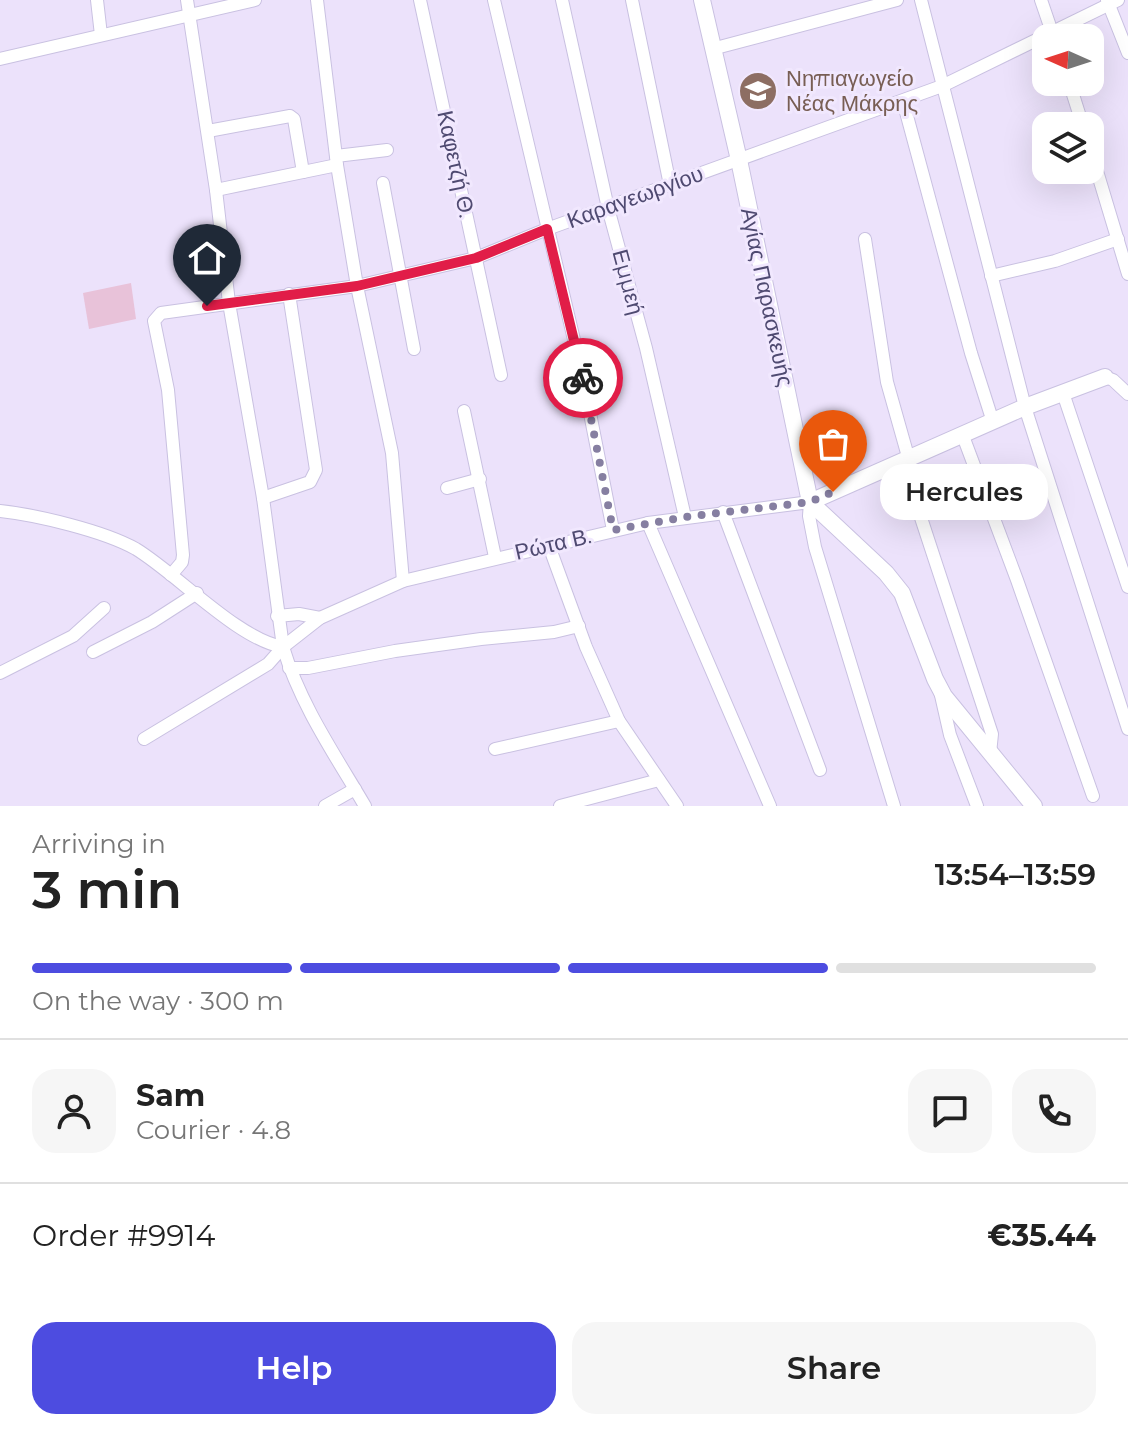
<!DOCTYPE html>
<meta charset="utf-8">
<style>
body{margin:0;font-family:Montserrat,sans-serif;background:#f6f6f6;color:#222;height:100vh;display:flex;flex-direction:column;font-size:30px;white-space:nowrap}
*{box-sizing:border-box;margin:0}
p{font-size:26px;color:#767676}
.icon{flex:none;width:44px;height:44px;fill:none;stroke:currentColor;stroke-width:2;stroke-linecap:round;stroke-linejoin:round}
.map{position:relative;height:806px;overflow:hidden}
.drawer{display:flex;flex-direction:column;background:#fff;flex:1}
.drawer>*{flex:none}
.needle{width:52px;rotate:273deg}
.fabs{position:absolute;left:1032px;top:24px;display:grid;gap:16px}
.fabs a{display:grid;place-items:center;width:72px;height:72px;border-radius:16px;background:#fff;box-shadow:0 8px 32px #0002;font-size:40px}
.pin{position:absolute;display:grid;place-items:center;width:68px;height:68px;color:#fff;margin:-82px -34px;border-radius:50% 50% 50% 0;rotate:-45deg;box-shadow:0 0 8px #0007}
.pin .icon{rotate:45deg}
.courier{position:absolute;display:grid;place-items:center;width:80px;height:80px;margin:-40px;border:6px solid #e11d48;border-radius:50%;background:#fff;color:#222;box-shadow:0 2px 10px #0007}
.bubble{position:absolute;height:56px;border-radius:24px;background:#fff;box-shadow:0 8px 32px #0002;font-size:26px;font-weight:600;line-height:56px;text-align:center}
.headline em{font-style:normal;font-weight:600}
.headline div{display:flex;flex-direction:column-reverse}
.headline{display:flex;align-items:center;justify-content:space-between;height:136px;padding:0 32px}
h1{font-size:52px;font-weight:600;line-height:60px}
.bar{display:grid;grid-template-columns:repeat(4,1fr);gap:12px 8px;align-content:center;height:96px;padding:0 32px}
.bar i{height:10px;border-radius:6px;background:#e0e0e0}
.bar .on{background:#4d4ce0}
.bar p{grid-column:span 4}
.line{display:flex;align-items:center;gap:20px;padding:0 32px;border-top:2px solid #e0e0e0}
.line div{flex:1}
.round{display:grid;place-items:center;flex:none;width:84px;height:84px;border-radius:24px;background:#f6f6f6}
.primary-button{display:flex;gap:16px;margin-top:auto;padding:16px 32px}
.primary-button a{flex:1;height:92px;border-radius:24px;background:#4d4ce0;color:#fff;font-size:32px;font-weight:600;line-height:92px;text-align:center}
.primary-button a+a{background:#f6f6f6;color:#222}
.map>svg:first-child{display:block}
</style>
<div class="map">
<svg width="1128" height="806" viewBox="0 0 1128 806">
<rect width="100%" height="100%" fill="#ece2fb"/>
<polygon fill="#e8c2d9" points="131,283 136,319 89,329 83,293"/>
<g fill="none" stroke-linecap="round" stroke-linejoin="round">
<g stroke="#c9c1e1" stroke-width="14">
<g id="minor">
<polyline points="97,0 101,35"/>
<path d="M187 0 216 190 229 303 263 498 283 647C300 704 335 755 365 806"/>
<polyline points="317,0 337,165 357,286 392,453 403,581"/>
<polyline points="420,0 501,375"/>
<polyline points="494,0 583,378 613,530"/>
<polyline points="562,0 608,208 646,348 685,517"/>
<polyline points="632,0 670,185"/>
<polyline points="921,0 1025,407 1128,729"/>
<polyline points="1041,0 1054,38"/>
<polyline points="1107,0 1128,53"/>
<polyline points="712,49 897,0"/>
<polyline points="0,59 255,0"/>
<polyline points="1069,82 1083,126"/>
<polyline points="903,101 971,353 993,422"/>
<polyline points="208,131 290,116 294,119 303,172"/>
<polyline points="1090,148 1128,274"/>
<polyline points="336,156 387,150"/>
<polyline points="383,183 414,349"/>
<polyline points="216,190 337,165"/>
<polyline points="865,239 887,382 909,460"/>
<polyline points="991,276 1055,261 1118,239"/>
<polyline points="1105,377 1113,380 1128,394"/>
<polyline points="1063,393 1128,587"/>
<polyline points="464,411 495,557"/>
<polyline points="963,436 1017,580 1093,796"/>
<polyline points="903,463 992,734 990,753"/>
<polyline points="447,488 480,479"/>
<polyline points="263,498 310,482 316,470 289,294"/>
<path d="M0 511C37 515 104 531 136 549 177 574 239 640 283 647"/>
<polyline points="723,512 820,770"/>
<polyline points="648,523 770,806"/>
<polyline points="549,546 586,647 619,721 677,806"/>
<polyline points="171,575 182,562 183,555 168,390 154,321 161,313 357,286 476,258 547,229 942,86 1118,0"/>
<polyline points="277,616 299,614 320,618"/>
<polyline points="93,652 152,622 197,593"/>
<polyline points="289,668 308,668 395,651 481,639 554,632 579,626"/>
<polyline points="0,673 73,636 104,608"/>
<polyline points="940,691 950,735 977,806"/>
<polyline points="144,739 268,664 283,647 320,618 403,581 648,523 810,502 809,516 815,547 894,806"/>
<polyline points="495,749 619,721"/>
<polyline points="325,806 355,789"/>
<polyline points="560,806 659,780"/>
</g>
</g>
<g stroke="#c9c1e1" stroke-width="18">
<g id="tertiary">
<polyline points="702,0 739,160 810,502 886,573 902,593 935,679 944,696 1034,806"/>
<polyline points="810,502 1025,407 1105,377"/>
</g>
</g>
<use href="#minor" stroke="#fff" stroke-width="12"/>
<use href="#tertiary" stroke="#fff" stroke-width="16"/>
</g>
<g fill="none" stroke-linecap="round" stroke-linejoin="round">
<polyline stroke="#867fa1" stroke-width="8" stroke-dasharray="0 14.4" points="583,378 613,530 685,517 810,502 833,492"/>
<polyline stroke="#e11d48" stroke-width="10" points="207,306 357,286 476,258 547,229 583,378"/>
</g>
<defs>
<g id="school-disc" transform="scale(2)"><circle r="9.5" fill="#8d6e63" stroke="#f1e8fe"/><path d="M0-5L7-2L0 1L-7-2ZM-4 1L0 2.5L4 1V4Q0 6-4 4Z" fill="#fff"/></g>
</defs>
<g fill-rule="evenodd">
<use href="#school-disc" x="758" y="91"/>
</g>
<g text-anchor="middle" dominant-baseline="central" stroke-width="6" stroke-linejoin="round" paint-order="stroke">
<g font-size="22" fill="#785e54" stroke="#f1e8fe" text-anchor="start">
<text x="786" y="78">Νηπιαγωγείο<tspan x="786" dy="25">Νέας Μάκρης</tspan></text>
</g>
<g font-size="22" fill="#4f4a71" stroke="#f1e8fe">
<text transform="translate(456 164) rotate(78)">Καφετζή Θ.</text>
<text transform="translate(635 197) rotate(-20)">Καραγεωργίου</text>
<text transform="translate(628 282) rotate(75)">Εμμεή</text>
<text transform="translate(767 297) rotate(78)">Αγίας Παρασκευής</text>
<text transform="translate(553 544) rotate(-13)">Ρώτα Β.</text>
</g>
</g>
</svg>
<div class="fabs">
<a><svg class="needle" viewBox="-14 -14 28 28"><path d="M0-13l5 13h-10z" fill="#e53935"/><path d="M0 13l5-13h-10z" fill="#767676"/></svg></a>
<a><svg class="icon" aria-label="layers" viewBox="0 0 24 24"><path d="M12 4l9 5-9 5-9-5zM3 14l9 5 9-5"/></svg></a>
</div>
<div class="pin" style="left:833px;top:492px;background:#ea580c"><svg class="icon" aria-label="bag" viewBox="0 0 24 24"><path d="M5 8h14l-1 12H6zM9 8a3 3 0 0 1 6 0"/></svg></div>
<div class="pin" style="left:207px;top:306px;background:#1f2937"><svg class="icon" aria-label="home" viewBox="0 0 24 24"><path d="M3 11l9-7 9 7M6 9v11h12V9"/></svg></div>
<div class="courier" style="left:583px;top:378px"><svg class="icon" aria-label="bike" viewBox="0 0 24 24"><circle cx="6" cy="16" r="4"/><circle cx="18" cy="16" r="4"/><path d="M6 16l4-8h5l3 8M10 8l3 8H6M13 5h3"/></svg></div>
<div class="bubble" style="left:880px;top:464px;width:168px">Hercules</div>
</div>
<section class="drawer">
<div class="headline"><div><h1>3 min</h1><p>Arriving in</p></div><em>13:54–13:59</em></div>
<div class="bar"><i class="on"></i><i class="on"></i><i class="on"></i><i></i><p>On the way · 300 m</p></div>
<div class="line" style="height:144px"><a class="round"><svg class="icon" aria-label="person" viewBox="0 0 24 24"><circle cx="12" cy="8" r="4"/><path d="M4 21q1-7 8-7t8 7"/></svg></a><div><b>Sam</b><p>Courier · 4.8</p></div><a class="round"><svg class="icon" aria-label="chat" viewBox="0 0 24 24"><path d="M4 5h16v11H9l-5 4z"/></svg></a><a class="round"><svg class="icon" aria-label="phone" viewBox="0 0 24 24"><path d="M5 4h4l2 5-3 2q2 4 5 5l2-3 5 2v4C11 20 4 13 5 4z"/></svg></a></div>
<div class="line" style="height:104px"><div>Order #9914</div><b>€35.44</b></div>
<div class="primary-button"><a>Help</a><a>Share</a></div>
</section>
